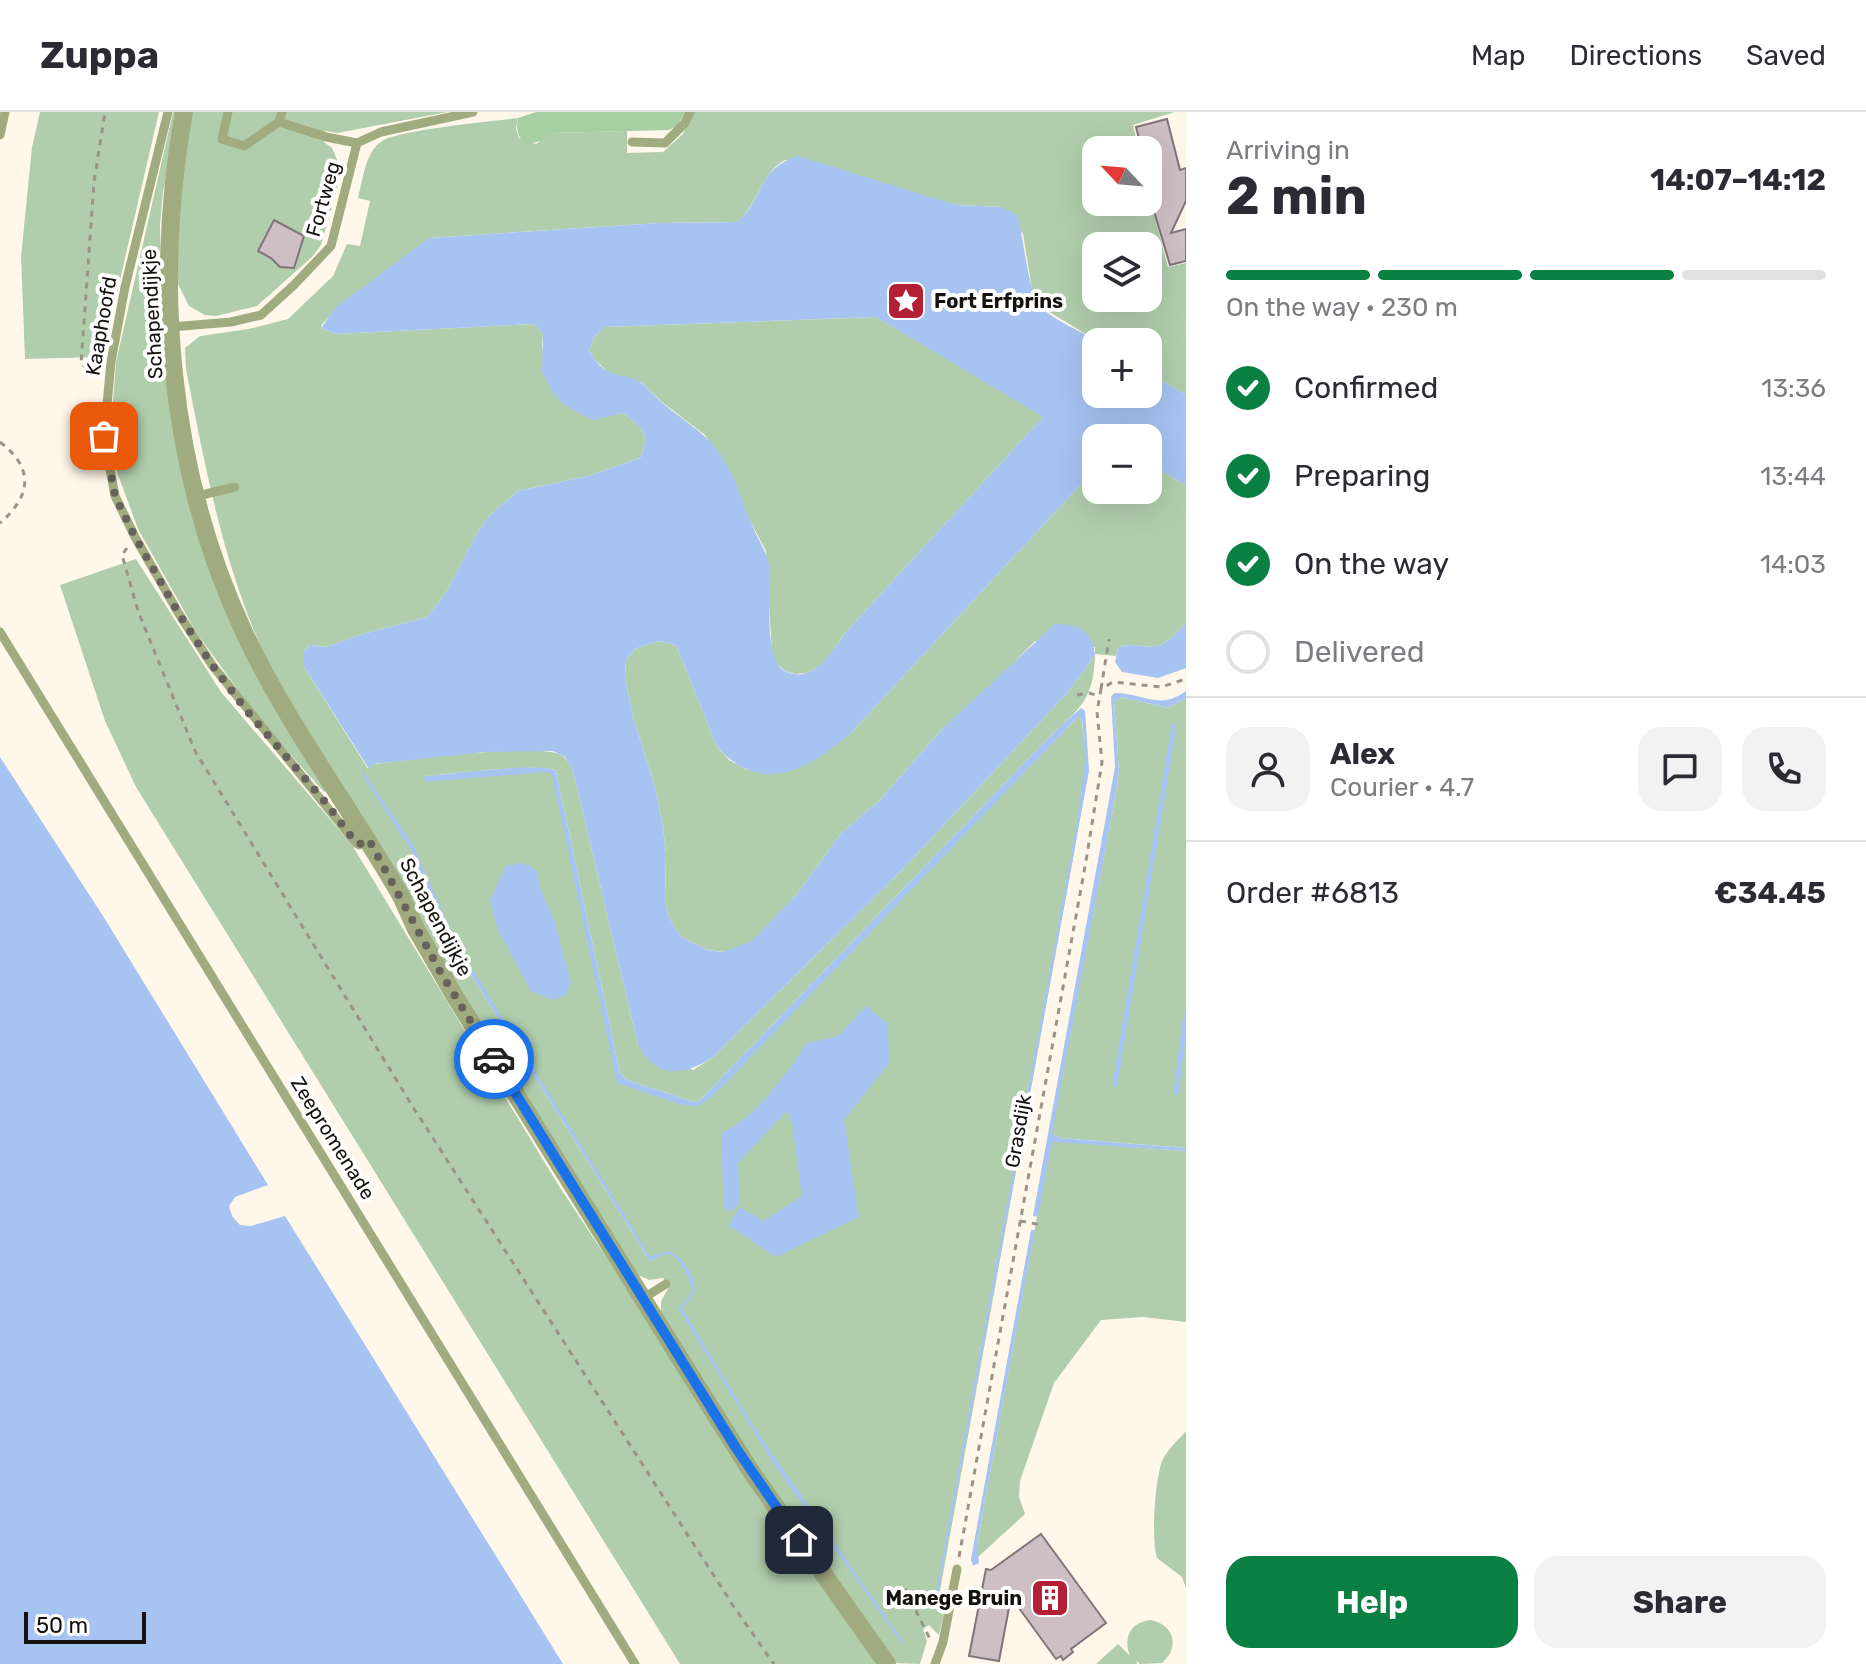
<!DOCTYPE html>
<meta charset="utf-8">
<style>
body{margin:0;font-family:Rubik,sans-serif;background:#f2f2f3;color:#2b2b33;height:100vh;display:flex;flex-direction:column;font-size:30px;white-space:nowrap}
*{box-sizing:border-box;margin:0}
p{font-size:26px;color:#7c7c81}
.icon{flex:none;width:44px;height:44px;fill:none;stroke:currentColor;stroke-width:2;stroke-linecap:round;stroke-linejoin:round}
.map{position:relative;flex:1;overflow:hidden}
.drawer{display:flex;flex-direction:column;background:#fff;width:680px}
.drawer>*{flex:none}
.needle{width:52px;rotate:296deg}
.buttons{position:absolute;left:1082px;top:24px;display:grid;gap:16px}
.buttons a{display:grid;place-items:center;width:80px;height:80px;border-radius:16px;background:#fff;box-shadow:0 8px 32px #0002;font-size:40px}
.scale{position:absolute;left:24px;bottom:20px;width:122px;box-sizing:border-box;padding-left:8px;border:4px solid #15120e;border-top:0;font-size:22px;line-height:28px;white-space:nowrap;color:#15120e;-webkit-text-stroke:6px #fff;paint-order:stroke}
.pin{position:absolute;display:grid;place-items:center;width:68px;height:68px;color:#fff;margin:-34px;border-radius:16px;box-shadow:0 4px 12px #0006}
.courier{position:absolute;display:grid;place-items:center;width:80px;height:80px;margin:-40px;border:6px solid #1a73e8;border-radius:50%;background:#fff;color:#222;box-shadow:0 2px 10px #0007}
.overview em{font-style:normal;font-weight:700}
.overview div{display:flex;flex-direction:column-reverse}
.overview{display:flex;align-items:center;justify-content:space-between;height:136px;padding:0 40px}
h1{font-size:52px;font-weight:700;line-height:60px}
.bar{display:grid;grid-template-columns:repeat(4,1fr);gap:12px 8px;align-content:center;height:96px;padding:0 40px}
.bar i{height:10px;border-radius:6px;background:#e1e1e2}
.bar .current{background:#0b8043}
.bar p{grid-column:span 4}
.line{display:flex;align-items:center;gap:20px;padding:0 40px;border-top:2px solid #e1e1e2}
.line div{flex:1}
.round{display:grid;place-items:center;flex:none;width:84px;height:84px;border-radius:24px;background:#f2f2f3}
ol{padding:0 40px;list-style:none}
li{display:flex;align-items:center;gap:24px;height:88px}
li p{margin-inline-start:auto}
li .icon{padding:8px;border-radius:50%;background:#0b8043;color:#fff;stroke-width:4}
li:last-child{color:#7c7c81}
li i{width:44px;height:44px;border:4px solid #e1e1e2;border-radius:50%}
.cta{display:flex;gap:16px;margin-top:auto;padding:16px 40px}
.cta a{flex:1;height:92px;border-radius:24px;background:#0b8043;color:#fff;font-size:32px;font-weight:700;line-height:92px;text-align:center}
.cta a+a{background:#f2f2f3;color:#2b2b33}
header{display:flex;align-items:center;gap:48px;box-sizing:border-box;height:112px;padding:0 40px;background:#fff;border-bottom:2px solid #e1e1e2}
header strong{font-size:38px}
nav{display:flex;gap:44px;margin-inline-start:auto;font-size:28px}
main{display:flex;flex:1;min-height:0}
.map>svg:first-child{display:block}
</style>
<header>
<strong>Zuppa</strong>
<nav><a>Map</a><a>Directions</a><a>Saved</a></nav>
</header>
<main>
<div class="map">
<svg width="1186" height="1552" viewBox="0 0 1186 1552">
<rect width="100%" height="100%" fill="#fff8ea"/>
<g fill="#b0ceac" fill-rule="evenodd">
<polygon points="40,0 159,0 102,245 25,247 21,145 32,35"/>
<polygon points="173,0 178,0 163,80 160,113 162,217 166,266 193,396 328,676 324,680 259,607 196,520 138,417 117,360 111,316 116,250"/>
<polygon points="190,0 448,0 337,21 325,19 324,30 332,36 342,59 321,133 313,144 257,194 216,204 205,203 189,194 178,172 178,86"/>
<path d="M693 0H1175L1133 13 1139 38H1096V90H1148V79L1168 155 1186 151V283L1148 260V230H1099L1041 195 1033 183 1023 122 1002 95 956 93 785 48C760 62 758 93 737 110L660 111 429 126 335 199 322 212 321 216 336 222 534 212 543 222 542 236 615 302 623 301C641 315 652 321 640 346L588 364 518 379 490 403 477 421 447 479 427 505 363 522 326 535 310 533 303 540V553L368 657 373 652C404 649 543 629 563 644 567 647 570 654 573 659L638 933 693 958 712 946 901 759 1068 580 1095 543C1094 584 1082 596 1053 621L700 988 694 990 627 968 620 961 556 659C542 650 447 663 424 664L553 659 619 968 699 994 1081 602 1087 658 1073 746 937 1495 945 1496 939 1523 929 1513 923 1517 927 1529 920 1552 895 1551 745 1337 661 1202V1189L669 1175 663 1166 649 1168 638 1163 491 931 279 572C227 474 207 365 186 257L185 236 200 224 249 217 288 207 333 164 347 132 360 134 370 89 358 86C363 68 365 40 382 29 398 18 493 9 518 6L516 17 519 26 536 32 553 21 627 19V41L663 40 683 22ZM1096 134H1148V186H1096ZM362 658 414 740 459 837 650 1146 662 1143 650 1149 463 850 445 818 411 738Z"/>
<polygon points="876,205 1044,304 846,520 829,544 818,555 807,561 795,562 785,559 777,552 772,542 766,439 705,323 662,290 642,271 609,261 595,248 589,238 595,224 605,215"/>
<path d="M1096 336V378H1148V350L1186 374V511C1179 518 1171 528 1162 532 1147 539 1131 528 1118 536L1116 544 1095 542V535L1035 529 980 585 942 617 879 689 842 720 797 782 752 830 724 840 707 838 681 825 668 804 665 787 666 742 663 715 655 675 634 608 625 566 626 548 635 537 658 529 676 533 717 635 729 648 748 658 851 621 1083 370 1088 347Z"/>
<polygon points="136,447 221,580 352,733 559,1074 876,1552 680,1552 136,675 105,609 60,473"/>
<polygon points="1121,585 1168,596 1186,586 1186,1036 1060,1026 1051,1022 1115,686 1119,659 1114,590"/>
<polygon points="1051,1029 1186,1039 1186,1210 1143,1205 1101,1208 1054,1271 1020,1369 1019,1385 1025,1402 977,1446 977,1432"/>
<path d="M1186 1319V1476L1182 1465 1157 1446C1151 1427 1155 1368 1162 1349 1167 1338 1178 1328 1186 1319Z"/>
<path d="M1151 1508C1175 1513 1180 1536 1162 1551L1140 1552 1136 1549 1137 1552H1096L1118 1532 1130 1544C1123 1526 1130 1510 1151 1508Z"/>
</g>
<path fill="#a7cfa3" d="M536 0H685L677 14 669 18 553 21 542 29 526 32C517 24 516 18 518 6Z"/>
<g fill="#a7c3f2" fill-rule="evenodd">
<path d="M798 44 956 93 1002 95 1017 103C1024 125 1028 180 1040 194 1051 207 1083 220 1099 230H1096V282H1148V260L1186 283V374L1148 350V326H1096V336L1088 347 1083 370 851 621C809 657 763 685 717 635L676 533 658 529 635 537 626 548 625 566 634 608 655 675 663 715 666 742 665 787 668 804 681 825 707 838 723 840 752 829 797 782 842 720 879 689 942 617 1055 512C1078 512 1093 518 1095 543L1068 580 901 759 712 946C683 964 656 967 638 933L573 659 565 645 553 639 485 640 373 652 369 657 303 553V540L310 533 326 535 363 522 427 505 447 479 477 421 490 403 518 379 588 364 640 346C652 321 641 315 623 301L592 308 563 292 552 280 542 259 543 222 534 212 336 222 321 216 336 195 429 126 660 111 737 110C765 87 755 58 798 44ZM876 205 1043 305 846 520C833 538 812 574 785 559 763 547 771 484 770 460 769 441 759 431 753 415 746 400 741 384 735 369 717 328 699 320 666 294 658 288 651 279 644 273 624 257 607 272 589 238L595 224 605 215Z"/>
<path d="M1186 511V556L1158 566 1122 560 1115 550 1118 536C1131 528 1147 539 1162 532 1171 528 1179 518 1186 511Z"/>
<path d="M1186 579V586L1168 596 1121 585 1114 590 1119 659 1115 686 1052 1022 1060 1026 1186 1036V1039L1052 1030 1038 1105 1033 1104 1115 655 1111 585 1114 581C1144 581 1159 599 1186 579Z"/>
<path d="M1081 596 1085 599 1089 659 946 1437 935 1495H933L1077 710 1085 645 1082 607 1079 605 1075 608 716 981 698 995 676 991 617 971 552 663 547 660 426 670 423 664C446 663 542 649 556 659L620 961 627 968 694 990 700 988 1053 621Z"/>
<polygon points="0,645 103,804 268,1073 235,1085 229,1094 232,1104 240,1113 251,1114 285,1104 563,1552 0,1552"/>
<path d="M361 656 413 733 457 832 650 1144 669 1139C682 1143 698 1167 694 1181 692 1188 686 1191 682 1196L756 1318 902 1528 903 1533 771 1348 678 1196C681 1191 689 1187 691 1181 694 1172 679 1144 669 1142 662 1142 655 1147 650 1149L463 850 445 818 411 738 364 666Z"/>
<polygon points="522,751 531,754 537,760 541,779 554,807 571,871 566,883 552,888 531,879 497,816 490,788 506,754"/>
<path d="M866 894 887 911 890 950 844 1008 859 1105 776 1145 728 1113 740 1095 763 1109 802 1084 792 1011 787 999 738 1051 740 1091 731 1099 724 1097 721 1021C753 1009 788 960 807 931L838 924Z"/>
<polygon points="1031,1118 1035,1118 977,1432 979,1451 973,1454 971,1447"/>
</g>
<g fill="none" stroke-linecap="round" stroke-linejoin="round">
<g stroke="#a7c3f2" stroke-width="5">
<polyline points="1115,972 1174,614"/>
<polyline points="1176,981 1186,902"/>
</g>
</g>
<g fill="#cebfc5" stroke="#82747a" stroke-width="2">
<polygon points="1167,7 1180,58 1186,56 1186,89 1171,121 1186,117 1186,149 1170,153 1148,79 1148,38 1142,38 1136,15"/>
<polygon points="274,108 304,124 294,156 280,155 271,146 258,139"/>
<polygon points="1041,1422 1106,1511 1071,1537 1073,1540 1063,1548 1061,1544 1056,1547 1011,1485 999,1549 969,1544 986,1457 991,1458"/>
</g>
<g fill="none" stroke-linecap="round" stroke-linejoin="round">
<g stroke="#99938a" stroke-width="3" stroke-dasharray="6 6" stroke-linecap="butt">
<polyline points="98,263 81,252 94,70 105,0"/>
<path d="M0 330C35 357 31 384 0 411"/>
<polyline points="127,436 122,443 138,499 195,639 413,995 734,1495 774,1552"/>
<polyline points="1101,577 1109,527"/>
<polyline points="1077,583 1089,581 1099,584"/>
<polyline points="1020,1109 1042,1113"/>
<polyline points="959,1445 1086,749 1102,650 1097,600 1101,577 1113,570 1161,575 1186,567"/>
<polyline points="905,1477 930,1527"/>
</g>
<g stroke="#a1ab80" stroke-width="9">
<polyline points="168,0 125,175 111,250 104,324 115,384 135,425 179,502 212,553 356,731 359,733 369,728"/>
<polyline points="228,0 222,27 244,34 279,10"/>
<polyline points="282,0 279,10 326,25 357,31"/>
<polyline points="0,23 5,0"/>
<polyline points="632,30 665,31 684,12 690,0"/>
<polyline points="171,215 231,210 261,203 294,173 331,134 357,31 381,20 473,0"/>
<polyline points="197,384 235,375"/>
<polyline points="0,520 635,1552"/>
<polyline points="642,1187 666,1172"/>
<polyline points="935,1552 943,1530 957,1457"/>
</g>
<path stroke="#a1ab80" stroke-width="18" d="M184 0C153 170 169 359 243 518 286 611 350 695 401 784L416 817 454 883 689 1261 752 1361 887 1552"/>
</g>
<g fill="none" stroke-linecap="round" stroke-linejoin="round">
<polyline stroke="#67625b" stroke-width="8" stroke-dasharray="0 14.4" points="104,324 115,384 135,425 179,502 212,553 247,599 326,691 356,731 363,732 369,728 442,863 494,947"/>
<polyline stroke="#1a73e8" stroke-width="10" points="494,947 736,1336 799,1428"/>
</g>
<defs>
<g id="sight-square" transform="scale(2)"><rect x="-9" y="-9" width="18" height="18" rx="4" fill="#b32035" stroke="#fff"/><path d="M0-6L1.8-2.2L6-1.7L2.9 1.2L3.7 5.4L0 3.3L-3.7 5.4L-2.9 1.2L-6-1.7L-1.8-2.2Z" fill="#fff"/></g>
<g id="building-square" transform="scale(2)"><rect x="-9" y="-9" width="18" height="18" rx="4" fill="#b32035" stroke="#fff"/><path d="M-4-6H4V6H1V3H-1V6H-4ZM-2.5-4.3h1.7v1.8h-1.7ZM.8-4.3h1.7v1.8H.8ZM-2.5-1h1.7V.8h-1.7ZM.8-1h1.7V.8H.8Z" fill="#fff"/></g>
</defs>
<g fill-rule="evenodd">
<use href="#sight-square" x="906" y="189"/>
<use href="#building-square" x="1050" y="1486"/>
</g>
<g text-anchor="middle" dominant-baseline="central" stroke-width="8" stroke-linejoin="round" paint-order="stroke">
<g font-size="20" fill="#15120e" stroke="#fff">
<text transform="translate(323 87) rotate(-74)">Fortweg</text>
<text transform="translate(152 202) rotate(-93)">Schapendijkje</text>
<text transform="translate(101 214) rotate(-80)">Kaaphoofd</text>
<text transform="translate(436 805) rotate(62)">Schapendijkje</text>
<text transform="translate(1018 1019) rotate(-80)">Grasdijk</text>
<text transform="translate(333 1026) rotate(58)">Zeepromenade</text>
</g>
<g font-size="20" font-weight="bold" fill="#15120e" stroke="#fff" text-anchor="start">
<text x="934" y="189">Fort Erfprins</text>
<text x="1022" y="1486" text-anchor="end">Manege Bruin</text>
</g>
</g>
</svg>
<div class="buttons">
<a><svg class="needle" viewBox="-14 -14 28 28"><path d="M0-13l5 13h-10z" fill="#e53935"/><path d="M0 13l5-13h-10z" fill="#7c7c81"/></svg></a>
<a><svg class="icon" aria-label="layers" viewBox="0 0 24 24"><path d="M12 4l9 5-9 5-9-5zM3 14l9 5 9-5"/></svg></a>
<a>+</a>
<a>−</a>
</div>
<div class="scale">50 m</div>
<div class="pin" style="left:104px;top:324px;background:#ea580c"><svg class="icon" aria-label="bag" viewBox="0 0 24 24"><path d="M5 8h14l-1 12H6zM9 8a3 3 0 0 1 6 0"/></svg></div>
<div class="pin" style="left:799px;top:1428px;background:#1f2937"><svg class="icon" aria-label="home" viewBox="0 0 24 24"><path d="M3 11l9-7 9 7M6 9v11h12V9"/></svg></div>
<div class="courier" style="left:494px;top:947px"><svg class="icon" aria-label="car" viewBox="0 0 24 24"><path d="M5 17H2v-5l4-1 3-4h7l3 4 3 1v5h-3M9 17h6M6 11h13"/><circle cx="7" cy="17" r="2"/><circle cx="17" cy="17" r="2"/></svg></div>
</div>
<section class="drawer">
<div class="overview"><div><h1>2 min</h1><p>Arriving in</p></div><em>14:07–14:12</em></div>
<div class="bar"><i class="current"></i><i class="current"></i><i class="current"></i><i></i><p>On the way · 230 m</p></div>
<ol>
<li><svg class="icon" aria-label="check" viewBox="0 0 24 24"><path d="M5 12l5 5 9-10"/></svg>Confirmed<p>13:36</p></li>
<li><svg class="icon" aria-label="check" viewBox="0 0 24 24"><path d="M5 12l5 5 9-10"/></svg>Preparing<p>13:44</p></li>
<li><svg class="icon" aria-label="check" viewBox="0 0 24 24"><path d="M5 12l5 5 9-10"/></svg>On the way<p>14:03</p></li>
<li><i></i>Delivered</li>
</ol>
<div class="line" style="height:144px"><a class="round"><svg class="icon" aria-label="person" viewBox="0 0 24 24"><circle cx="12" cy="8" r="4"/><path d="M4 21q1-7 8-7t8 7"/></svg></a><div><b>Alex</b><p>Courier · 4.7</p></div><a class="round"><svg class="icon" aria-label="chat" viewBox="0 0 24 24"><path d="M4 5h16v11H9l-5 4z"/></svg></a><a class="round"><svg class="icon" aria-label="phone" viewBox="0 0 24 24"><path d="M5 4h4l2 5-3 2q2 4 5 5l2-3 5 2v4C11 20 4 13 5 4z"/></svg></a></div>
<div class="line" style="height:104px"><div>Order #6813</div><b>€34.45</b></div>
<div class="cta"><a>Help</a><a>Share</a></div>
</section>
</main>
